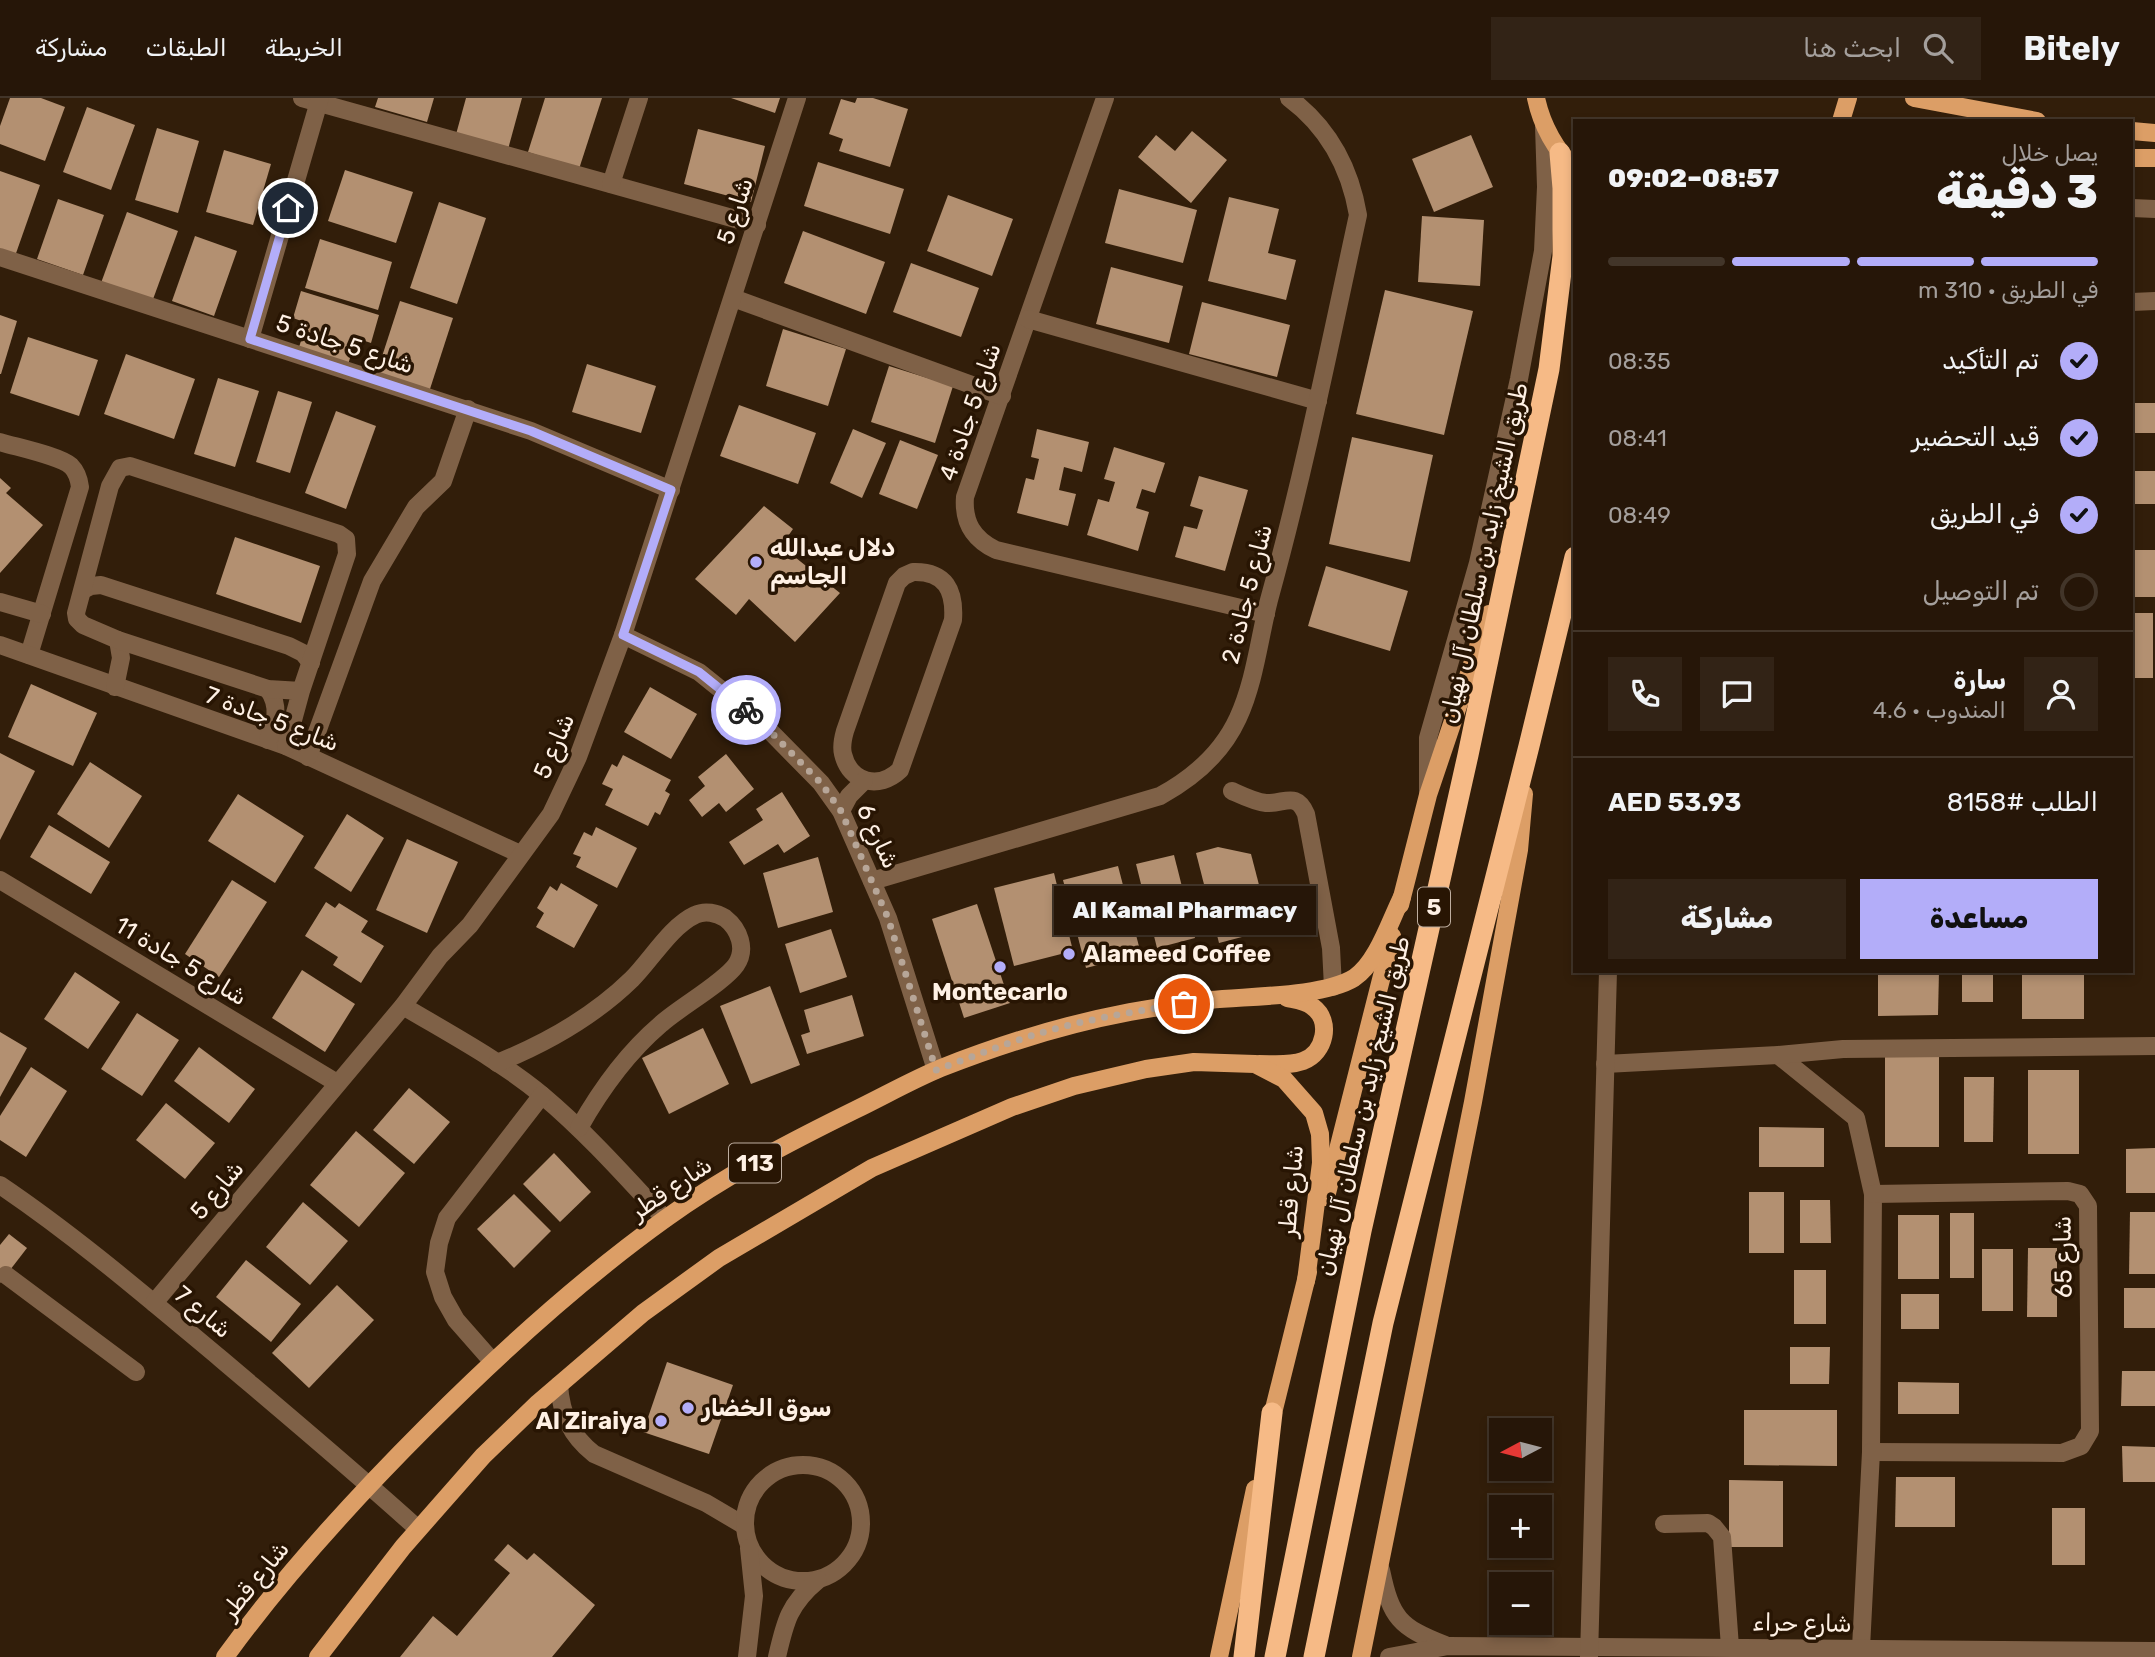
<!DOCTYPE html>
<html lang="ar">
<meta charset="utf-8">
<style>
body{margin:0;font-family:Rubik,"Noto Naskh Arabic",sans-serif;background:#322316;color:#f1f3f6;direction:rtl;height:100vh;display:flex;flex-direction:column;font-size:26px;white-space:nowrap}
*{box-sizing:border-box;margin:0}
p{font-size:23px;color:#a49f9c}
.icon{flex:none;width:38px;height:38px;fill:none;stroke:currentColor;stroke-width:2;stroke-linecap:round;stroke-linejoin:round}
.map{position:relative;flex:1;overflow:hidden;direction:ltr}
.side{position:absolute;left:1573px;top:21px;width:560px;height:854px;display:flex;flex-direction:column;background:#261608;border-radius:0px;box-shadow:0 4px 10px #0003,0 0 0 2px #423529;direction:rtl}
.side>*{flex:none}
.needle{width:46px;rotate:263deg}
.controls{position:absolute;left:1489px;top:1320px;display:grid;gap:14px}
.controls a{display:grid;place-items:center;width:63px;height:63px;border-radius:0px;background:#261608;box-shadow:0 4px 10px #0003,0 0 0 2px #423529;font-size:35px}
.pin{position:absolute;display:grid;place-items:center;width:60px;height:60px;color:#fff;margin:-30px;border:4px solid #fff;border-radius:50%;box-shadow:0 2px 7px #0007}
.courier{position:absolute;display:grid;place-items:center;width:70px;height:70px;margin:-35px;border:5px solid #b3adf9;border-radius:50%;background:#fff;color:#222;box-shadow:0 2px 9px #0007}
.bubble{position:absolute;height:49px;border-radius:0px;background:#261608;box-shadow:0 4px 10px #0003,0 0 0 2px #423529;font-size:23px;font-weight:800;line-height:49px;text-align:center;direction:rtl}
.head em{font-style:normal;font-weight:800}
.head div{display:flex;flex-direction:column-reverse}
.head{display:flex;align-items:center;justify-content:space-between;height:119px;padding:0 35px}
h1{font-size:46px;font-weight:800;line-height:52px}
.bar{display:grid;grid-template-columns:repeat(4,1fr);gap:10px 7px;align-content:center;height:84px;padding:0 35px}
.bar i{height:9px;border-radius:5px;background:#423529}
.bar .active{background:#b3adf9}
.bar p{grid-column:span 4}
.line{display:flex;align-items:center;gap:18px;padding:0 35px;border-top:2px solid #423529}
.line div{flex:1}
.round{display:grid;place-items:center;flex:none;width:74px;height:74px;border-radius:0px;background:#322316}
ol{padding:0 35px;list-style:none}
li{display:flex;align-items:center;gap:21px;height:77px}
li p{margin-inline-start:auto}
li .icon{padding:7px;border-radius:50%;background:#b3adf9;color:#111;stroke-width:4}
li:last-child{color:#a49f9c}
li i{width:38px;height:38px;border:4px solid #423529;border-radius:50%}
.button{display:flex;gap:14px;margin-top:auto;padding:14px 35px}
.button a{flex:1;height:80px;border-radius:0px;background:#b3adf9;color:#111;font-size:28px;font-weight:800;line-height:80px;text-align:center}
.button a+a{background:#322316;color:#f1f3f6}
header{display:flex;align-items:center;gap:42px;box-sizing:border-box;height:98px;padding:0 35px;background:#261608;border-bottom:2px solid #423529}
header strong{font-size:33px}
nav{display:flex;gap:38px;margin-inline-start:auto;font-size:24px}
.search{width:490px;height:63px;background:#322316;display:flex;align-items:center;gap:18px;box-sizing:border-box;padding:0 24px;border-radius:0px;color:#a49f9c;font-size:26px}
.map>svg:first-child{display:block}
</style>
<header>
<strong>Bitely</strong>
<div class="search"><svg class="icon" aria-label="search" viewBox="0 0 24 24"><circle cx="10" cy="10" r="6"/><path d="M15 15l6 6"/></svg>ابحث هنا</div>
<nav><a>الخريطة</a><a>الطبقات</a><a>مشاركة</a></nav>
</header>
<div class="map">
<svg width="2155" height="1559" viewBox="0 0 2155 1559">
<rect width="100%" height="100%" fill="#321e0a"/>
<g fill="#b39071">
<polygon points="10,0 41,0 65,9 45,63 0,46 0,28"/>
<polygon points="378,0 434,0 427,24 375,9"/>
<polygon points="466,0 522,0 507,55 455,40"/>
<polygon points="545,0 602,0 579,71 528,54"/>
<polygon points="731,0 780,0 775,15"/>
<polygon points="857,0 873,0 908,11 890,69 839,53 843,41 829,36 841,1 855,5"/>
<polygon points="87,9 135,27 111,92 63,74"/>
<polygon points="157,30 199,43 178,115 135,102"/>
<polygon points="698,31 765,48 751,104 684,86"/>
<polygon points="1192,33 1227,62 1191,105 1138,59 1156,37 1175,53"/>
<polygon points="1471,37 1493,89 1434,114 1412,61"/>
<polygon points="224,52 271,66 253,127 206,114"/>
<polygon points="818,64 904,91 890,136 804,108"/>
<polygon points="345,72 413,94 396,145 328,123"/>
<polygon points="0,73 40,87 14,161 0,156"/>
<polygon points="1119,91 1197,112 1183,165 1105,145"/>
<polygon points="948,97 1013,121 992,178 927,153"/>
<polygon points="1229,99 1279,111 1268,155 1296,162 1286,202 1208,183"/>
<polygon points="58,101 104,117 83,177 37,161"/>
<polygon points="439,104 486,120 457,206 410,190"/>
<polygon points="127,114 178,133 152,204 101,185"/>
<polygon points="1422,118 1484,122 1480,188 1418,184"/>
<polygon points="803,133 885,164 866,216 784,185"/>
<polygon points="195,138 237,153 214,218 172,203"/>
<polygon points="320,141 392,164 378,212 305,190"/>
<polygon points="911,165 979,190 961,239 893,214"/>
<polygon points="1111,169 1183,188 1169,245 1096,226"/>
<polygon points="1385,192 1473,213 1444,337 1356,316"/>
<polygon points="301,193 379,217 371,245 356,240 347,270 297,255 307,225 293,220"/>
<polygon points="400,203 453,220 429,294 376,277"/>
<polygon points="1202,204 1290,227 1277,279 1189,256"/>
<polygon points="0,217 17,223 1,276 0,276"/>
<polygon points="783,231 846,251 828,308 766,288"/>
<polygon points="28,239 98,262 79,318 10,295"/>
<polygon points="126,256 195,281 174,341 104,316"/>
<polygon points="587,266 656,288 641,335 572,314"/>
<polygon points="889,268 953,288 935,345 871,324"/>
<polygon points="218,280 259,293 235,369 194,356"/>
<polygon points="278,293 312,304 290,375 256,364"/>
<rect x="2132" y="305" width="23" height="30"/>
<polygon points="739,307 816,335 798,386 720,358"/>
<polygon points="336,313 376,328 346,411 305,395"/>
<polygon points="853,331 886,345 862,400 830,385"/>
<polygon points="1037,331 1089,344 1082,374 1064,369 1059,392 1076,396 1068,428 1017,415 1026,380 1034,382 1039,361 1031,359"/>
<polygon points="1352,339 1433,357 1410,464 1329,446"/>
<polygon points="900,342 938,357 917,411 879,396"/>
<polygon points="1114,349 1165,365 1155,395 1142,391 1136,410 1149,414 1138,453 1087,437 1098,401 1109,404 1115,384 1104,381"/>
<rect x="2132" y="373" width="23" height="33"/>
<polygon points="1199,378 1248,392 1225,473 1175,459 1184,428 1197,431 1203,412 1190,408"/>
<polygon points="0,380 11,390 6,395 43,427 0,475"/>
<polygon points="764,408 793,431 781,448 840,495 795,544 749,501 736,517 695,481"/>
<polygon points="235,439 320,468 301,525 216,496"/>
<rect x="2132" y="452" width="23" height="47"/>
<polygon points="1326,468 1408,493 1390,553 1308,528"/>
<rect x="2132" y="515" width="21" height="65"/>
<polygon points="31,586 97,615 73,668 8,639"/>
<polygon points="650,589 697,616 671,661 624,634"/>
<polygon points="0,655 35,673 0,742"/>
<polygon points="726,656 754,691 726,714 719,705 702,719 689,702 705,688 698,679"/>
<polygon points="623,657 671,682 665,693 670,696 660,717 655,714 648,728 605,707 613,691 602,686 612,666 617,669"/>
<polygon points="90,664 142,698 109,750 57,716"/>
<polygon points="782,694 810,738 784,755 778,746 744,767 729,744 763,722 756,711"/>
<polygon points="238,696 304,738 275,785 208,743"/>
<polygon points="347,716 384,740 351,794 314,770"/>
<polygon points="49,727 110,764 91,796 30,759"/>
<polygon points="596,729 637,750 617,790 576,769 581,759 573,756 584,734 592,738"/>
<polygon points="407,741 458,764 427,835 376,812"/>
<polygon points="1218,749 1251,756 1265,810 1242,839 1219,845 1196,755"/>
<polygon points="1174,757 1195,840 1157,850 1136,766"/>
<polygon points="818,759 833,814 778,830 763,775"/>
<polygon points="1118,768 1141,856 1086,870 1063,782"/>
<polygon points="1054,775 1073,853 1014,868 994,790"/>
<polygon points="232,782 267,804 219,879 185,856"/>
<polygon points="561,785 598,807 574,850 536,829 544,815 537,810 550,788 557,793"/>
<polygon points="326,804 335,810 339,805 368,823 361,834 384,848 361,885 333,867 338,859 305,838"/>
<polygon points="977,806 1010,905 964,920 932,821"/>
<polygon points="831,831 847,879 800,895 785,846"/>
<polygon points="302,872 355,906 325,954 272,920"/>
<polygon points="1878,873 1939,873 1938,917 1878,918"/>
<rect x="1962" y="873" width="31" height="31"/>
<rect x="2022" y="873" width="62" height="48"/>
<polygon points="75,874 120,904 88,951 44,921"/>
<polygon points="770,888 800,967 751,986 720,908"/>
<polygon points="852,897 864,938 807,956 801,937 810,934 804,912"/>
<polygon points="137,915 179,942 142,998 101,971"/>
<polygon points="703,930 729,986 669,1016 642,960"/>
<polygon points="0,934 27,950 0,999"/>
<polygon points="199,949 255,991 229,1025 174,983"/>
<rect x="1885" y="958" width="54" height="91"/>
<polygon points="31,969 67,993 26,1059 0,1042 0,1018"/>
<rect x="2028" y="972" width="51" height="84"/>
<polygon points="1964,979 1994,979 1993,1044 1964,1044"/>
<polygon points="409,990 450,1024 414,1066 373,1032"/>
<polygon points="166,1005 215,1045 185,1081 136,1042"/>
<polygon points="1759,1029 1824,1030 1824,1069 1759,1069"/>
<polygon points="356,1033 405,1075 359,1129 310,1087"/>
<polygon points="2155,1050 2155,1095 2126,1095 2126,1051"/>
<polygon points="554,1055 591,1094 560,1124 523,1086"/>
<rect x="1749" y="1094" width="35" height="61"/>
<polygon points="514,1096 551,1133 514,1170 477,1131"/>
<polygon points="1800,1102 1830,1102 1831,1145 1800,1145"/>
<polygon points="303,1104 348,1143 310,1187 266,1149"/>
<polygon points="2130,1114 2155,1114 2155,1176 2129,1176"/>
<rect x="1950" y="1115" width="24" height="65"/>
<rect x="1898" y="1117" width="41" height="64"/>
<polygon points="9,1136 27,1150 0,1185 0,1147"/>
<polygon points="2028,1150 2057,1150 2057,1219 2027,1219"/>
<rect x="1982" y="1151" width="31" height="62"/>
<polygon points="246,1162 301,1206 271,1244 216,1199"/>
<rect x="1794" y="1172" width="32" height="54"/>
<polygon points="337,1187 374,1222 309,1290 272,1255"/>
<rect x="2124" y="1190" width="31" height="40"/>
<rect x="1901" y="1196" width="38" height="35"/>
<polygon points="1790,1249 1830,1249 1829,1286 1790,1286"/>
<polygon points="667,1264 733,1287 709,1356 643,1334"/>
<polygon points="2122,1273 2155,1273 2155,1308 2121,1308"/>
<polygon points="1898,1284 1959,1285 1959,1316 1898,1316"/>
<polygon points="1744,1312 1837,1312 1837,1368 1744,1367"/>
<polygon points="2122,1348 2155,1349 2155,1384 2123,1384"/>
<polygon points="1896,1379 1955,1379 1955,1429 1895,1429"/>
<polygon points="1729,1382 1783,1383 1783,1449 1729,1449"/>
<rect x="2052" y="1410" width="33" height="57"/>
<polygon points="508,1446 527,1462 534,1455 595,1507 552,1559 400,1559 433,1518 457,1538 510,1475 494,1462"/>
</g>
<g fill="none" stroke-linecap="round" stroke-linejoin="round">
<g stroke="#7f6147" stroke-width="18">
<polyline points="302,0 757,127"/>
<path d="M1105 0 965 399C963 424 973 441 996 452L1266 516"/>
<polyline points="611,86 639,0"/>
<polyline points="2132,110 2155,111"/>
<polyline points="0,159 531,333 671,392"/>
<polyline points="733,200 1002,298"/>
<polyline points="2132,204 2155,203"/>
<polyline points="1028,221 1318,303"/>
<polyline points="250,241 320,0"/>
<path d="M0 344C16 349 60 358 71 368 77 374 79 381 80 389L29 557"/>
<path d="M913 474C946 473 955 493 953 522L900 672C879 692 850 685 843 656 841 648 843 640 845 633L897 485 904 478Z"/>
<polyline points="83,492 91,488 101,487 289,548 303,555 311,565"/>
<polyline points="0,504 42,516"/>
<polyline points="623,537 699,574 761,624 821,685 841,713 888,820 936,972"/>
<polyline points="0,547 286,648 520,756"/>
<polyline points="115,589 121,560 118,542"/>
<path d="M268 591C280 608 276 624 268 642"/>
<polyline points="286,648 301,593 347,456 346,441 339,436 130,368 120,370 110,388 76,515 77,521 83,527 118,542 268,591 301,593"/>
<polyline points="308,659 372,483 416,409 443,383 468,311"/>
<path d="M1232 693C1243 698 1255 704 1266 705 1285 706 1296 693 1306 716L1331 850 1333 889"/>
<polyline points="1428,694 1428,640 1478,465 1519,281 1543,153 1546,89 1544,28"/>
<polyline points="841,713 849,698 864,683"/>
<polyline points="0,782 337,985"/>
<path d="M872 783 1160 698C1193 680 1222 655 1238 620 1255 583 1259 541 1269 502 1304 375 1330 246 1358 117 1350 70 1328 29 1289 0"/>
<path d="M403 908C450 936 501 963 543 998 587 1035 626 1079 665 1121"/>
<polyline points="1778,957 1856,1020 1873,1096 1871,1354 1861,1550"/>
<path d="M497 965C547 945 593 919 632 881 651 862 671 828 695 817 705 812 717 815 725 820 739 831 747 851 736 867 723 885 680 909 661 926 627 955 601 991 579 1030"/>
<polyline points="1605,966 1778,957 1843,951 2155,948"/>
<path d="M0 1087C77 1139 149 1201 221 1261 287 1317 354 1373 418 1431"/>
<polyline points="6,1177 136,1274"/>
<polyline points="154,1205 403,908 440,858 470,827 551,716 578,659 623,537 797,0"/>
<polyline points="492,1263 456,1222 443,1199 435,1174 439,1145 447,1120 542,997"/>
<path d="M559 1287C561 1316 571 1338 594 1356L706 1405 745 1428"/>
<polyline points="1871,1354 2062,1355 2081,1348 2090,1333 2088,1108 2080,1096 2068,1093 1873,1096"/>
<circle cx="803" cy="1425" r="58"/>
<polyline points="1664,1426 1708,1425 1714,1429 1722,1439 1730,1549"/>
<path d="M1381 1472C1391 1520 1399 1529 1445 1547"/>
<polyline points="747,1559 754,1498 749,1450"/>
<path d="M777 1559C785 1524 789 1506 818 1482"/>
<polyline points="1389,1559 1448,1548 2155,1553"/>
<polyline points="1589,1559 1608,873"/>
</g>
<g stroke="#dc9e66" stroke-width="18">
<path d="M1536 0C1542 28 1555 51 1575 71"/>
<polyline points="1914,0 2037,23"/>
<polyline points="1841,23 1848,0"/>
<polyline points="2132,33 2155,35"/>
<polyline points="2132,60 2155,60"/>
<polyline points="1400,807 1428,697 1489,516"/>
<path d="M1259 966C1274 966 1289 968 1303 963 1325 955 1332 923 1313 909 1306 903 1296 902 1287 900"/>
<polyline points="1326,1099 1392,838"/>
<polyline points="1270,1327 1308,1174"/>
<path d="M225 1559C285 1476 355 1400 427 1328 501 1254 580 1182 665 1121 724 1078 790 1044 855 1012 884 998 912 982 941 970 1002 946 1066 926 1130 914 1157 909 1184 905 1210 902 1248 898 1323 899 1354 880 1377 865 1390 823 1402 799"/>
<polyline points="318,1559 403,1449 483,1358 538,1305 643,1215 719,1160 872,1070 1012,1009 1074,988 1146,971 1194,964 1255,966 1284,981 1314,1015 1320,1036 1321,1065 1306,1183"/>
<polyline points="1219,1559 1255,1391"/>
<polyline points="1361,1559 1473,1004 1519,752 1524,696"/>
</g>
<g stroke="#f6ba86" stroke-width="21">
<polyline points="1244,1559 1272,1315"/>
<polyline points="1275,1559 1361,1133 1468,657 1549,271 1563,158 1563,90 1560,55"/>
<polyline points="1314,1559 1383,1225 1529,648 1575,459"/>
</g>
</g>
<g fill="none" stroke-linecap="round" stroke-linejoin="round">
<path stroke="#b7a698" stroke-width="7" stroke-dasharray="0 12.6" d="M746 612 761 624 821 685 841 713 888 820 936 972C977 957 1017 941 1058 930 1100 919 1142 912 1184 906"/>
<polyline stroke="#b3adf9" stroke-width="9" points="288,110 250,241 531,333 671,392 623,537 699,574 746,612"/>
</g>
<g fill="#b3adf9" stroke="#281503" stroke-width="2.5">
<circle cx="756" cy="464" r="7"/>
<circle cx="1069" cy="856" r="7"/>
<circle cx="1000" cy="869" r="7"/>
<circle cx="688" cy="1310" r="7"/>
<circle cx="661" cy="1323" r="7"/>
</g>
<g text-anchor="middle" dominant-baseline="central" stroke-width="7" stroke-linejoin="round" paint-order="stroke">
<g fill="#281503" stroke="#beaea0" stroke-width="2">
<rect x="1418" y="789.5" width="32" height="39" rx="5"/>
<rect x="729" y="1045.5" width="52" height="39" rx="5"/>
</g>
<g font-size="23" font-weight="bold" fill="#fef0e4">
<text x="1434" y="809">5</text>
<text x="755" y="1065">113</text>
</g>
<g font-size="24" fill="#fef0e4" stroke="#281503">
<text transform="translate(735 113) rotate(-72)">شارع 5</text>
<text transform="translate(345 246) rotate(18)">شارع 5 جادة 5</text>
<text transform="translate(970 314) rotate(-71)">شارع 5 جادة 4</text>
<text transform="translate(1484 455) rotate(-78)">طريق الشيخ زايد بن سلطان آل نهيان</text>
<text transform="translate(1247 496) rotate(-76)">شارع 5 جادة 2</text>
<text transform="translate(272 621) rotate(21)">شارع 5 جادة 7</text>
<text transform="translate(554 648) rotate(-67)">شارع 5</text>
<text transform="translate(878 738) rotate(65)">شارع 6</text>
<text transform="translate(181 863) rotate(31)">شارع 5 جادة 11</text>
<text transform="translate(1363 1008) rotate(-77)">طريق الشيخ زايد بن سلطان آل نهيان</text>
<text transform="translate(671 1090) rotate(-34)">شارع قطر</text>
<text transform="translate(217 1092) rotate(-50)">شارع 5</text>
<text transform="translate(1291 1093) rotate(-85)">شارع قطر</text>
<text transform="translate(2063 1159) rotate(-91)">شارع 65</text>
<text transform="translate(203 1214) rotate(40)">شارع 7</text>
<text transform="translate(255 1482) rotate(-51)">شارع قطر</text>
<text transform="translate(1802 1525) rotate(1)">شارع حراء</text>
</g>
<g font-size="24" font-weight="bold" fill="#fef0e4" stroke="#281503" text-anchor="start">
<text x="770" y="450">دلال عبدالله<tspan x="770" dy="28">الجاسم</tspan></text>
<text x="1083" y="856">Alameed Coffee</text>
<text x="1000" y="894" text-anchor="middle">Montecarlo</text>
<text x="702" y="1310">سوق الخضار</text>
<text x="647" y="1323" text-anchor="end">Al Ziraiya</text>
</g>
</g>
</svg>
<div class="controls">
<a><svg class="needle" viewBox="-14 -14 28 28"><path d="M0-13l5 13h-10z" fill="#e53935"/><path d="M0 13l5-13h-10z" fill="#a49f9c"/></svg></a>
<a>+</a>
<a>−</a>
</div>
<div class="pin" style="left:1184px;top:906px;background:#ea580c"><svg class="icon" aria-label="bag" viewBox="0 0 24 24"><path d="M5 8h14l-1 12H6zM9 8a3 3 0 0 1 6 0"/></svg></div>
<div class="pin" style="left:288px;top:110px;background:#1f2937"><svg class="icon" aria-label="home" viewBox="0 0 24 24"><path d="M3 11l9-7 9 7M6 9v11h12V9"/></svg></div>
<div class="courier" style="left:746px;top:612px"><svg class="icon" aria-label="bike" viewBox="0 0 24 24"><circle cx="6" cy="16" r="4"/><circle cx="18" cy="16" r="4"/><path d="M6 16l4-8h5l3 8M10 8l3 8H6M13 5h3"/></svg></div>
<div class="bubble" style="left:1054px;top:788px;width:262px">Al Kamal Pharmacy</div>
<section class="side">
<div class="head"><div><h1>3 دقيقة</h1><p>يصل خلال</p></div><em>08:57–09:02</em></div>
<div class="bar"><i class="active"></i><i class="active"></i><i class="active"></i><i></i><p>في الطريق · 310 m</p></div>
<ol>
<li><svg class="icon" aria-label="check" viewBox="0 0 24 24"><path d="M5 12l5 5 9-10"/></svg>تم التأكيد<p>08:35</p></li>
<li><svg class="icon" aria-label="check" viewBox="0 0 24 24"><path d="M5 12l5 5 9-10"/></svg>قيد التحضير<p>08:41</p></li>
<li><svg class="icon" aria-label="check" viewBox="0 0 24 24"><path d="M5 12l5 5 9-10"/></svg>في الطريق<p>08:49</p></li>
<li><i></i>تم التوصيل</li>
</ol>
<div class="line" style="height:126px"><a class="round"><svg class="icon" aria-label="person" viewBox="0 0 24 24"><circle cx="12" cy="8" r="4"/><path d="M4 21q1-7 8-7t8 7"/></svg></a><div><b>سارة</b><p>المندوب · 4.6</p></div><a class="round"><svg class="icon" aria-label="chat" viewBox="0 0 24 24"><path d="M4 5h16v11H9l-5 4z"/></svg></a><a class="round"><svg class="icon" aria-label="phone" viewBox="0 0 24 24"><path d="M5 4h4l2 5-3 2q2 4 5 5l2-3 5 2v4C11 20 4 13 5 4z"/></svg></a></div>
<div class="line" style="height:91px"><div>الطلب #8158</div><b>AED 53.93</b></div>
<div class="button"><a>مساعدة</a><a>مشاركة</a></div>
</section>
</div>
